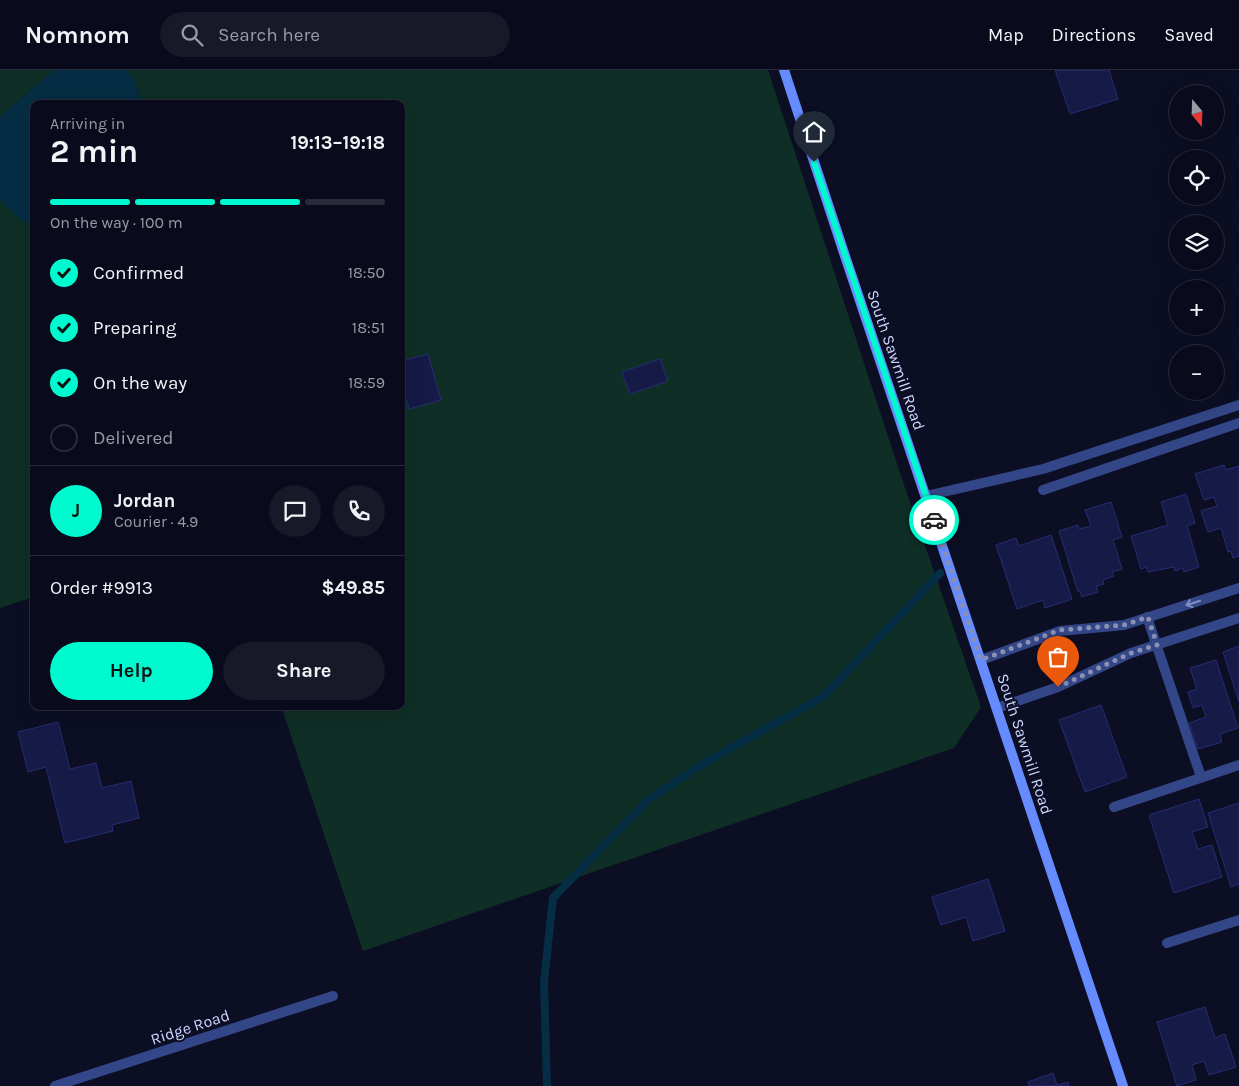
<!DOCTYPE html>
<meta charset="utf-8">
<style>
body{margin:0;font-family:Karla,sans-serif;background:#171828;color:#f1f3f6;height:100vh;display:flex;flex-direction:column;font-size:19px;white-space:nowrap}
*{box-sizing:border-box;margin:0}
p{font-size:16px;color:#999aa3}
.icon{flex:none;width:28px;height:28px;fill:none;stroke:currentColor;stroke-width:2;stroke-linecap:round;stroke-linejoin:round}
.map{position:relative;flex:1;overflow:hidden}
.drawer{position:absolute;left:30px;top:30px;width:375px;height:610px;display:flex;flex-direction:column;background:#090a1b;border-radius:10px;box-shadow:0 5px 20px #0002,0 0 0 1px #292b3a}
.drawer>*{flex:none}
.needle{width:32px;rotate:161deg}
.controls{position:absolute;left:1169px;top:15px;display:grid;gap:10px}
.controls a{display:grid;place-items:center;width:55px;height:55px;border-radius:50%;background:#090a1b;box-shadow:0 5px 20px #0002,0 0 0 1px #292b3a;font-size:25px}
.pin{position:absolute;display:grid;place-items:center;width:42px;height:42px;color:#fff;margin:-51px -21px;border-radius:50% 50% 50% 0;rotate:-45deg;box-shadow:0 0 5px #0007}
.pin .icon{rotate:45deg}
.courier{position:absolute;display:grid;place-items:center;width:50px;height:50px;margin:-25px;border:4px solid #00fad0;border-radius:50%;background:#fff;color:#222;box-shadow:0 1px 6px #0007}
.head em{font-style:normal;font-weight:700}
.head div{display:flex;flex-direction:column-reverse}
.head{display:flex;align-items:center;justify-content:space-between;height:85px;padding:0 20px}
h1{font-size:32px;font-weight:700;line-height:38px}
.bar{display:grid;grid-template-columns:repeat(4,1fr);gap:8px 5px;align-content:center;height:60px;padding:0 20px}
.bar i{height:6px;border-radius:4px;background:#292b3a}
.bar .current{background:#00fad0}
.bar p{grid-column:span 4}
.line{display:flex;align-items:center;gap:12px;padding:0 20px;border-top:1px solid #292b3a}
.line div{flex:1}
.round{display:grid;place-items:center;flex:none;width:52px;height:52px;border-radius:26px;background:#171828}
ol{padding:0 20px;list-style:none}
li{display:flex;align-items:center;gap:15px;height:55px}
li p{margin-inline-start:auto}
li .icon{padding:5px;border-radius:50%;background:#00fad0;color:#111;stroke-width:4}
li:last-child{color:#999aa3}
li i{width:28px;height:28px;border:2px solid #292b3a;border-radius:50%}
.action{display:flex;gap:10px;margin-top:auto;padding:10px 20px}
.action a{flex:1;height:58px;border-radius:30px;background:#00fad0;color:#111;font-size:20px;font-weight:700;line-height:58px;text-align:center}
.action a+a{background:#171828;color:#f1f3f6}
header{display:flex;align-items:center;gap:30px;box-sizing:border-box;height:70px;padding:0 25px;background:#090a1b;border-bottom:1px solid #292b3a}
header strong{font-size:24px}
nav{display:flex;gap:28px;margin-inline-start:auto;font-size:18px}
.search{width:350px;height:45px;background:#171828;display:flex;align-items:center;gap:12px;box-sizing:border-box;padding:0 18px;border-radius:28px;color:#999aa3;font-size:19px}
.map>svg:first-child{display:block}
</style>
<header>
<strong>Nomnom</strong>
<div class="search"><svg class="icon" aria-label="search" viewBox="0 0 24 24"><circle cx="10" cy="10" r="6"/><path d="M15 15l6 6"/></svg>Search here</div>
<nav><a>Map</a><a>Directions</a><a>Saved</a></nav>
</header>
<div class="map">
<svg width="1239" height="1016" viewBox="0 0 1239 1016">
<rect width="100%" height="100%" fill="#0c0e24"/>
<g fill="#0f2e25">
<polygon points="0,0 54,0 0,47"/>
<polygon points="126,0 768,0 903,412 981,637 954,678 363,881 281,636 401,636 401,34 143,34 133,8"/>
<polygon points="0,130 24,152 34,154 34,527 0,538"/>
</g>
<polygon fill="#052d43" points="54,0 126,0 133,8 143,34 34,34 34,154 24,153 0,130 0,47"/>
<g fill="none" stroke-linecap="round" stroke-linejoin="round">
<polyline stroke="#052d43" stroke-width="8" points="547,1016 544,912 553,828 649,729 711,689 823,627 940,503"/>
</g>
<g fill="#161a46" stroke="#272c74">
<polygon points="1055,0 1109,0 1118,29 1070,44"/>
<polygon points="428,284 441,330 409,339 407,331 401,332 401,291"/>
<polygon points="660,289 668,311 630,324 622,302"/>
<polygon points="1224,395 1226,400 1239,396 1239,486 1233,488 1231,481 1228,482 1221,458 1208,462 1201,441 1217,436 1214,427 1204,430 1195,404"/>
<polygon points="1186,424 1195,453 1187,456 1199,497 1184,502 1183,498 1175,501 1174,497 1148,502 1146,497 1141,499 1131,466 1168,455 1161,432"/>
<polygon points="1111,432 1122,467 1113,470 1122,499 1112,502 1114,506 1103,510 1104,514 1096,516 1098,522 1082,527 1080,521 1078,522 1059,461 1078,455 1079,459 1091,456 1085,440"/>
<polygon points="1051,465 1072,529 1045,538 1043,530 1017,539 996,475 1016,468 1019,476"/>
<polygon points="1239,576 1239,632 1223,582"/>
<polygon points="1216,590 1238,658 1220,664 1222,672 1198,679 1189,653 1206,647 1202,635 1193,638 1188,622 1197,619 1190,598"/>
<polygon points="1101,635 1127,707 1085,722 1059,650"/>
<polygon points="58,652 70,699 96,693 102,718 131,711 139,748 112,755 113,761 65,773 46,697 28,702 18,662"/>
<polygon points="1199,729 1208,757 1192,762 1198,779 1212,775 1222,807 1174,823 1149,745"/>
<polygon points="1239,733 1239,814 1231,817 1208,743"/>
<polygon points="988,809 1005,861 973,871 966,847 941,855 932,827"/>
<polygon points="1205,937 1215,968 1225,964 1236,997 1209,1005 1204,991 1192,995 1196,1010 1177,1016 1157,952"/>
<polygon points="1053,1003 1057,1015 1068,1012 1069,1016 1029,1016 1028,1012"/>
</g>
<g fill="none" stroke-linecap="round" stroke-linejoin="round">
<g stroke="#334687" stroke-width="10">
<polyline points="1043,420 1239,353"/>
<polyline points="926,426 1043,399 1239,335"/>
<polyline points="1147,547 1201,707"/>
<polyline points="1114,737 1239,695"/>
</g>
<g stroke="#334687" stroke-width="10">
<polyline points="981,590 1060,561 1124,555 1239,518"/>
<polyline points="997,638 1058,617 1131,583 1239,548"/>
<polyline points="1167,873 1239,850"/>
<polyline points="55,1016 333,926"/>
</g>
<polyline stroke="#668bff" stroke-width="10" points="784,0 844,183 1123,1016"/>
</g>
<defs><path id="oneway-shaft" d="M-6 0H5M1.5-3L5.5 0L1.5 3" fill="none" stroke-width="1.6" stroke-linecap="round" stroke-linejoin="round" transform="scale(1.25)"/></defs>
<use stroke="#818ec3" href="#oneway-shaft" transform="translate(1193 533) rotate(162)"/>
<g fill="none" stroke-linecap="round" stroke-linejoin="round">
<polyline stroke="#8b90b2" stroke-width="5" stroke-dasharray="0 9" points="934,450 981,590 1060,560 1124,555 1148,547 1157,575 1131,583 1058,617"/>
<polyline stroke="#00fad0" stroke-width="6" points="814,92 934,450"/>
</g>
<g text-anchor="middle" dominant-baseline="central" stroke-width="4" stroke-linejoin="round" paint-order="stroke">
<g font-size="16" fill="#cfd6ff" stroke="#0c0e24">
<text transform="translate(896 290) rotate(71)">South Sawmill Road</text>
<text transform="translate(1025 674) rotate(72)">South Sawmill Road</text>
<text transform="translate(190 957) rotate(-18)">Ridge Road</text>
</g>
</g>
</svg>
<div class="controls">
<a><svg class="needle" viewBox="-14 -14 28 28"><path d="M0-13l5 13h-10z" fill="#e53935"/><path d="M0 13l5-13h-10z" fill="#999aa3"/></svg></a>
<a><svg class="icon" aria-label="locate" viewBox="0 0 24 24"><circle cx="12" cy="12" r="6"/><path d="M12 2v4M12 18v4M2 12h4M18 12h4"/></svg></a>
<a><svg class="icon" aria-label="layers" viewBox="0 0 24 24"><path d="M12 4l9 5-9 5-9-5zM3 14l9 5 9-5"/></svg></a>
<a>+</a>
<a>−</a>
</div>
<div class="pin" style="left:1058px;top:617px;background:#ea580c"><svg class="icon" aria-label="bag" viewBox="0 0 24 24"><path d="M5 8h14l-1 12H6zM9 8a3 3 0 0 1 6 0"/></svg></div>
<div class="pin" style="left:814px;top:92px;background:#1f2937"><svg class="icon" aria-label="home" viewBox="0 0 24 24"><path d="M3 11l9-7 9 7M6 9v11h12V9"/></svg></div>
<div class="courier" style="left:934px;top:450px"><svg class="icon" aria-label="car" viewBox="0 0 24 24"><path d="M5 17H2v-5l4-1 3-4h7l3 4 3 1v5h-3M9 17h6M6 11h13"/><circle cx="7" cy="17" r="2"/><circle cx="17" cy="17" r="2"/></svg></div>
<section class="drawer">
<div class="head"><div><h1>2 min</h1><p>Arriving in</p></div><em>19:13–19:18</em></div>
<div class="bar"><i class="current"></i><i class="current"></i><i class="current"></i><i></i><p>On the way · 100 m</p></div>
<ol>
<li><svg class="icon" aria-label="check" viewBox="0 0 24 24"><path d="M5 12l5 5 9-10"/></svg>Confirmed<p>18:50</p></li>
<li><svg class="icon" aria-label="check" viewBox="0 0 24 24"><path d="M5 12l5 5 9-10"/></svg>Preparing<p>18:51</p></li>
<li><svg class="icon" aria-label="check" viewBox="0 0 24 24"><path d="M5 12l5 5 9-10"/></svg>On the way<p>18:59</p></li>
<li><i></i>Delivered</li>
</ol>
<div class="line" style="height:90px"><b class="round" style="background:#00fad0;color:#111">J</b><div><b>Jordan</b><p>Courier · 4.9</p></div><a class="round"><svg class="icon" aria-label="chat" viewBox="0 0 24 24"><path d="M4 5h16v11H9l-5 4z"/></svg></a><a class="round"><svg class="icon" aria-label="phone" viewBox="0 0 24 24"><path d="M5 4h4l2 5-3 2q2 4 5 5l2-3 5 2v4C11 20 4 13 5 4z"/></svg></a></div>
<div class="line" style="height:65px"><div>Order #9913</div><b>$49.85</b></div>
<div class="action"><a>Help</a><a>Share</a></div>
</section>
</div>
